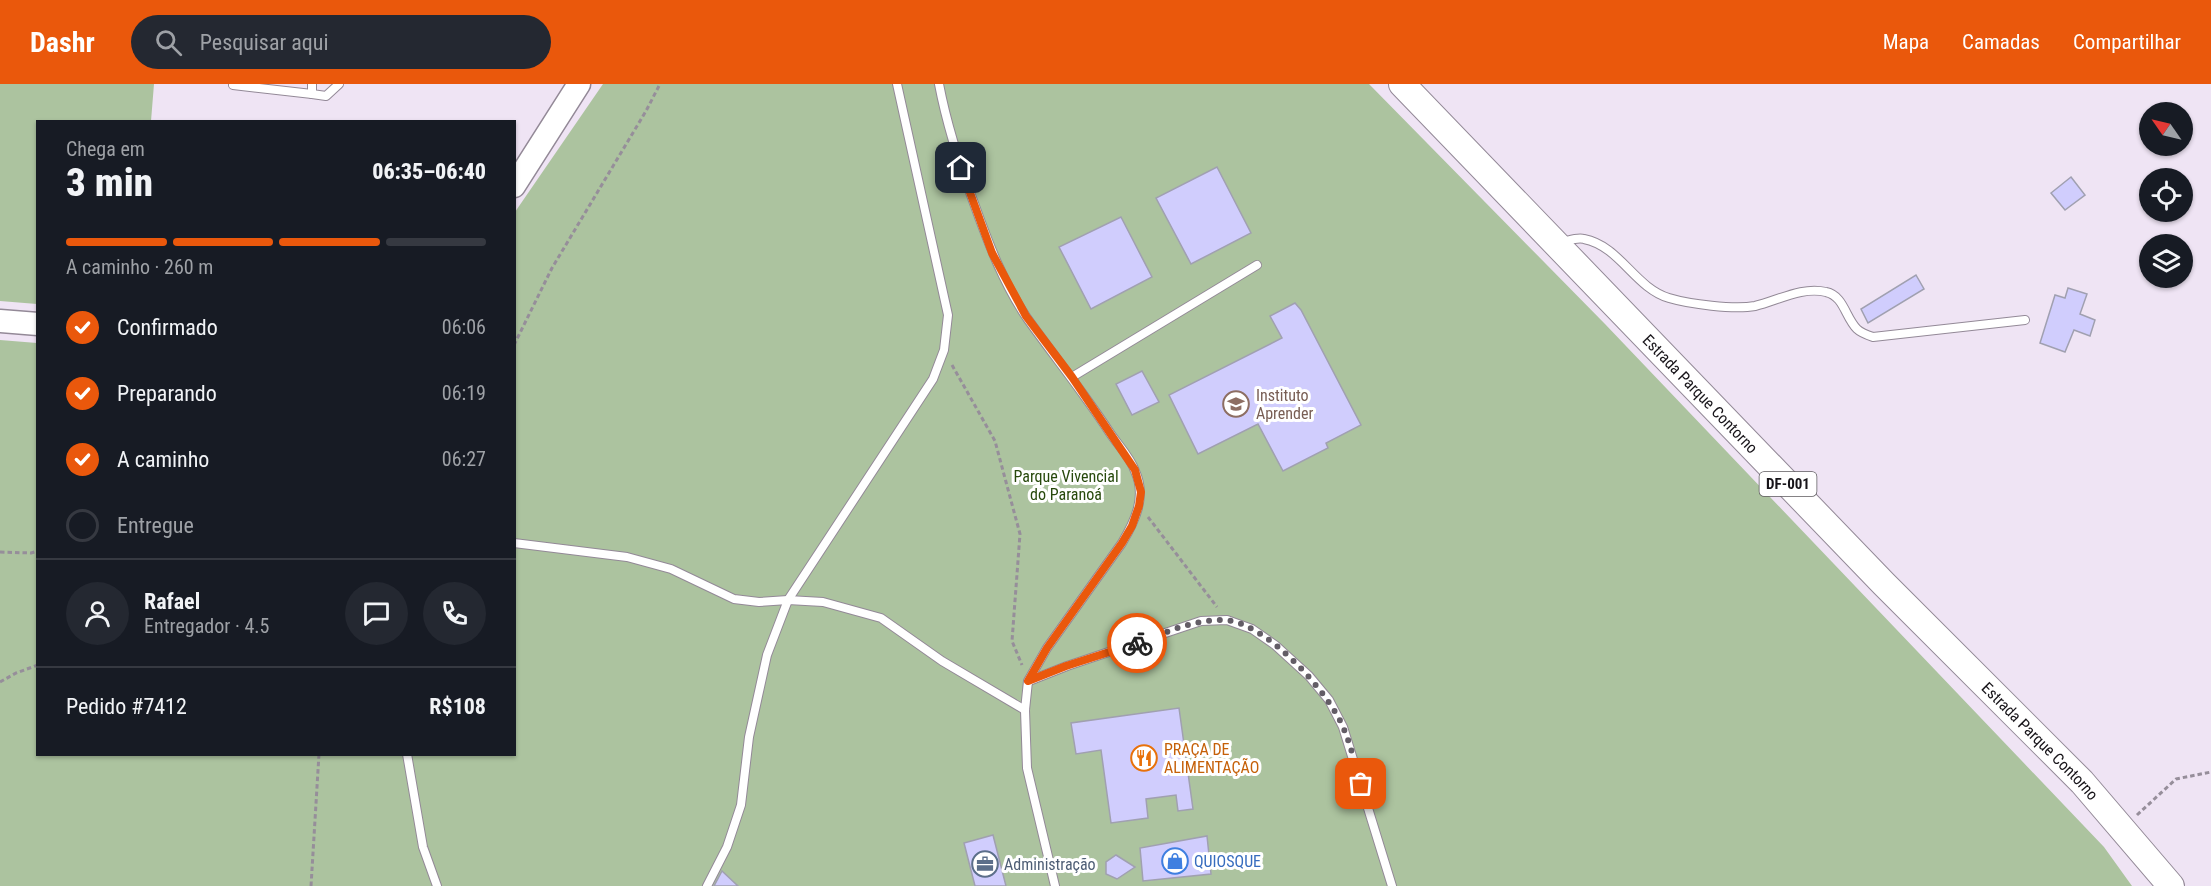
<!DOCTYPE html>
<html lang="pt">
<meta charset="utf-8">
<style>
body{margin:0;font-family:"Roboto Condensed",sans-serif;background:#242831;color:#f1f3f6;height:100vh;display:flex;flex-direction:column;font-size:22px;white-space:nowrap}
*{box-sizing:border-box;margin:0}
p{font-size:20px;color:#9ea1a6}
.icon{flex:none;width:33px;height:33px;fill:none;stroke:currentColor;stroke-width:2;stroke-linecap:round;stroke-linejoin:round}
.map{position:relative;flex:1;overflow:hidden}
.side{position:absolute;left:36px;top:36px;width:480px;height:636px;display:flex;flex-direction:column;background:#171b24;border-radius:0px;box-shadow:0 2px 4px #0004}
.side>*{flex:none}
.needle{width:39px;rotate:304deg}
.tools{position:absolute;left:2139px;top:18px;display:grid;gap:12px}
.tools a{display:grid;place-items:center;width:54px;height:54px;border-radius:50%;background:#171b24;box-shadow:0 2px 4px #0004;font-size:30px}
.pin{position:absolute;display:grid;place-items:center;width:51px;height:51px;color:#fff;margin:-26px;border-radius:12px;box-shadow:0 3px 9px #0006}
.courier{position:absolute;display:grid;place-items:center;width:60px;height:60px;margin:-30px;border:4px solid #ea580c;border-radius:50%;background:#fff;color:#222;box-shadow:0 2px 8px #0007}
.headline em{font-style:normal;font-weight:800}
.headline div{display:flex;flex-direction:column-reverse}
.headline{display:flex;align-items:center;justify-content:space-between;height:102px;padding:0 30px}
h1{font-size:39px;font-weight:800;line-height:45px}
.bar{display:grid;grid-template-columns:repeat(4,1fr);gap:9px 6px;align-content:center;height:72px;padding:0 30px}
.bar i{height:8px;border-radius:4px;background:#363941}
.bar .current{background:#ea580c}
.bar p{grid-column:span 4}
.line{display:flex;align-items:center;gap:15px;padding:0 30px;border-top:2px solid #363941}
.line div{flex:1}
.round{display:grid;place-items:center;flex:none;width:63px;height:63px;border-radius:32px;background:#242831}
ol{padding:0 30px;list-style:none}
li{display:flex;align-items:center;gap:18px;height:66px}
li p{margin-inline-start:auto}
li .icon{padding:6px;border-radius:50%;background:#ea580c;color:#fff;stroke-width:4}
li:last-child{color:#9ea1a6}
li i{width:33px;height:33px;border:3px solid #363941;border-radius:50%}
header{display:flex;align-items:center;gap:36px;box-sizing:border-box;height:84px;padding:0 30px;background:#ea580c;color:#fff}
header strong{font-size:28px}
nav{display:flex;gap:33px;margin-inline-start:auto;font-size:21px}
.search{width:420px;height:54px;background:#242831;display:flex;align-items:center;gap:15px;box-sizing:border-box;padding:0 21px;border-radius:33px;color:#9ea1a6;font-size:22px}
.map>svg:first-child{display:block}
</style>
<header>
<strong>Dashr</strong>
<div class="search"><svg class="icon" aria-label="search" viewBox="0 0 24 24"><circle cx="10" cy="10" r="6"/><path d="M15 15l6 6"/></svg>Pesquisar aqui</div>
<nav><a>Mapa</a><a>Camadas</a><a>Compartilhar</a></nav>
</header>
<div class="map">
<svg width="2211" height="802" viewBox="0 0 2211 802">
<rect width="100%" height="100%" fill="#efe4f4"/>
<g fill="#acc39f">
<polygon points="0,0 154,0 151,37 38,38 37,220 0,217"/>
<polygon points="603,0 1369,0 1605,240 2104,763 2132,802 0,802 0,256 37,259 38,670 514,670 515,128"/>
</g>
<g fill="#d0cdfd" stroke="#a0a0b0" stroke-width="1.5">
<polygon points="1217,83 1251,149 1191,180 1156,114"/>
<polygon points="2071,93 2085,111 2065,126 2051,109"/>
<polygon points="1121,133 1152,193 1091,225 1059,163"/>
<polygon points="1916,191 1924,205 1868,239 1861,225"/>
<polygon points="2068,204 2087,210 2080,230 2095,236 2090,252 2074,246 2065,268 2040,259 2055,211 2065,214"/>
<polygon points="1295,219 1301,226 1361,341 1326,359 1328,364 1283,387 1258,340 1198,370 1169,311 1282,254 1270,232"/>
<polygon points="1142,287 1159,318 1132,331 1116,300"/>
<polygon points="1179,624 1193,725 1178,727 1176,711 1146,715 1148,734 1111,739 1101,666 1076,670 1071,639"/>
<polygon points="993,751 1006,802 975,802 964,759"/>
<polygon points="1207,752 1211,790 1143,797 1140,764"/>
<polygon points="1116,771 1135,783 1117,795 1106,790 1106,778"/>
<polygon points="722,787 738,802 714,802"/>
</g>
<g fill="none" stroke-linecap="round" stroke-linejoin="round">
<g stroke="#938997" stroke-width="10">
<g id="lane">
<polyline points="312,0 312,10 326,12 339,0"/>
<path d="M939 0C947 42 960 82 975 122 989 161 1004 200 1027 234 1054 272 1084 309 1110 349 1118 361 1130 373 1135 387 1147 413 1135 437 1122 459L1047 564 1028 597 1025 626 1027 684 1055 802"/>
<polyline points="233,1 312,10"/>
<path d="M1562 158C1568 157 1577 153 1584 155 1620 162 1635 204 1669 214 1689 220 1734 226 1755 222 1777 217 1802 202 1826 208 1844 212 1845 233 1857 245 1861 249 1867 251 1873 253L2025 236"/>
<polyline points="1072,293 1257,181"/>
<polyline points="514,459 627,473 671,485 734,515 759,518 788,516 823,518 881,534 942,577 1025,626"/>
<polyline points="1029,597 1067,582 1201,537 1227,536 1252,545 1275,561 1309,592 1329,616 1343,643 1392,802"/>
<polyline points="407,670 423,763 437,802"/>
<polyline points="707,802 727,763 741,721 749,653 767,571 788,516 933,295 944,266 948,231 897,0"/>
</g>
</g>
<g stroke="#938997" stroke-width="25">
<g id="secondary">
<polyline points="514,102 579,0"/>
<polyline points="0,237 38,240"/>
</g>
</g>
<g stroke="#938997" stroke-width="28">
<g id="primary">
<path id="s1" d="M1402 0 1884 500 2082 698 2171 802"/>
</g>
</g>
<g stroke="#968e9a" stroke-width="3" stroke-dasharray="4.5 3" stroke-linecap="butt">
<polyline points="514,261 552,184 646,27 660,0"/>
<polyline points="952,281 995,357 1020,450 1012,557 1022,581"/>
<polyline points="1148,433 1217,523"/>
<polyline points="0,468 31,469 38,467"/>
<polyline points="0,598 16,589 38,581"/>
<polyline points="2137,731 2176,695 2211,688"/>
<polyline points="311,802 319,670"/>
</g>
<use href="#lane" stroke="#fff" stroke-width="8"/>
<use href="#secondary" stroke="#fff" stroke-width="22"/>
<use href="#primary" stroke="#fff" stroke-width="26"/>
</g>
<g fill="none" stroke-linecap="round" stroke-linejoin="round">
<path stroke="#635d66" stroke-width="6" stroke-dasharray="0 10.8" d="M1137 559C1165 549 1194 535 1225 536 1265 538 1328 607 1343 643 1351 661 1355 681 1361 700"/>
<polyline stroke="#ea580c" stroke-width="8" points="961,84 992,169 1026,232 1072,293 1135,386 1141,408 1139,422 1132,442 1122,459 1047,564 1028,597 1066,582 1137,559"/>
</g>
<defs>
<g id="school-ring" transform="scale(1.35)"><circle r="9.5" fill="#fff" stroke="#8d6e63" stroke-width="1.5"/><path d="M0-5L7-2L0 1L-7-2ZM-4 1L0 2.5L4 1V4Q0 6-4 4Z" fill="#8d6e63"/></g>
<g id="restaurant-ring" transform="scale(1.35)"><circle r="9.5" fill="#fff" stroke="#e8710a" stroke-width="1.5"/><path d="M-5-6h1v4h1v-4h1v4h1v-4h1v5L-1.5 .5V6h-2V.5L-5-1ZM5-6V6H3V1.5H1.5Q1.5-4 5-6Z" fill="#e8710a"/></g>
<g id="shop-ring" transform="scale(1.35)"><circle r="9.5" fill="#fff" stroke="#3f7fe0" stroke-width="1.5"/><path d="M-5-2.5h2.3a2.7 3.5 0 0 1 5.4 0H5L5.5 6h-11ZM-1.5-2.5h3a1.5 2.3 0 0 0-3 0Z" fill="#3f7fe0"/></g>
<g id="office-ring" transform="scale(1.35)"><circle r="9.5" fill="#fff" stroke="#5c6f8a" stroke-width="1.5"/><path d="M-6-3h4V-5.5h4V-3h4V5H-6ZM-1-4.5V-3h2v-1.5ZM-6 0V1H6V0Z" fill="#5c6f8a"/></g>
</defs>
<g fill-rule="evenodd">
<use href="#school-ring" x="1236" y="320"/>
<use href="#restaurant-ring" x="1144" y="674"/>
<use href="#shop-ring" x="1175" y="777"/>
<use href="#office-ring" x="985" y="780"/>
</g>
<g text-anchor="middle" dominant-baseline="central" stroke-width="6" stroke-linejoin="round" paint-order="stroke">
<rect fill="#fff" stroke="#5d5a5e" stroke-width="1.5" x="1759.5" y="388" width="57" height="24" rx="4.5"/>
<g font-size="15" font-weight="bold" fill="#171419">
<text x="1788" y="400">DF-001</text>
</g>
<g font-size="16" fill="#171419" stroke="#fff">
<text stroke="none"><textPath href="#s1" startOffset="430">Estrada Parque Contorno</textPath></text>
<text stroke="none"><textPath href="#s1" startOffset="916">Estrada Parque Contorno</textPath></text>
</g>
<g font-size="16" fill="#785e54" stroke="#fff" text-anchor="start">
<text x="1256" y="311">Instituto<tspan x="1256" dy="18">Aprender</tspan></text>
</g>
<g font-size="16" fill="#27490c" stroke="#fff">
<text x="1066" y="392">Parque Vivencial<tspan x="1066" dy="18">do Paranoá</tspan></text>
</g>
<g font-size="16" fill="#c56008" stroke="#fff" text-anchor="start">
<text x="1164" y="665">PRAÇA DE<tspan x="1164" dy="18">ALIMENTAÇÃO</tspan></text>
</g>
<g font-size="16" fill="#366cbe" stroke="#fff" text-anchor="start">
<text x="1194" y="777">QUIOSQUE</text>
</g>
<g font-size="16" fill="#4e5e75" stroke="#fff" text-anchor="start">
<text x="1004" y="780">Administração</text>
</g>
</g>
</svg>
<div class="tools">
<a><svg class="needle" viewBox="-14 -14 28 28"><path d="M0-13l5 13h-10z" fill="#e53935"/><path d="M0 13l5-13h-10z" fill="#9ea1a6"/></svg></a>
<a><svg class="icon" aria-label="locate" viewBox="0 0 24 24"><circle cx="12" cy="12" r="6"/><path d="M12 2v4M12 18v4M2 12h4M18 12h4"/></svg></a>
<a><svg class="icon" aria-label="layers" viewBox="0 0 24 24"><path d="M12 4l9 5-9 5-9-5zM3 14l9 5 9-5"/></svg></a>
</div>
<div class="pin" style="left:1361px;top:700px;background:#ea580c"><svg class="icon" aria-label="bag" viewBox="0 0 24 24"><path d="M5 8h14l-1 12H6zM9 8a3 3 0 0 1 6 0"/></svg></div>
<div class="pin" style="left:961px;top:84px;background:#1f2937"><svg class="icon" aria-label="home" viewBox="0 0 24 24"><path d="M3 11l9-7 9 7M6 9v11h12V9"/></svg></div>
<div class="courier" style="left:1137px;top:559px"><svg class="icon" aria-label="bike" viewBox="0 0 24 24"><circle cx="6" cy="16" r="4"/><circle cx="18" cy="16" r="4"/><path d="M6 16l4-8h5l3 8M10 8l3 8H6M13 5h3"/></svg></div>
<section class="side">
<div class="headline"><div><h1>3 min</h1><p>Chega em</p></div><em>06:35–06:40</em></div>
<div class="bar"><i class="current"></i><i class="current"></i><i class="current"></i><i></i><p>A caminho · 260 m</p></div>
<ol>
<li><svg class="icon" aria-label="check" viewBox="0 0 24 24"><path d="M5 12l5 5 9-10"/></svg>Confirmado<p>06:06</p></li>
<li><svg class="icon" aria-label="check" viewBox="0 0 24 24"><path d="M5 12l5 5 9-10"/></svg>Preparando<p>06:19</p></li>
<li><svg class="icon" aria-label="check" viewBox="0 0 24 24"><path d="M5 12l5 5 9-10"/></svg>A caminho<p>06:27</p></li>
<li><i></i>Entregue</li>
</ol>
<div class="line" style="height:108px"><a class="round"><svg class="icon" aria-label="person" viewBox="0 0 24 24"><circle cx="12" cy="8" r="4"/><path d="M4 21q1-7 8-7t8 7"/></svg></a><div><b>Rafael</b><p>Entregador · 4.5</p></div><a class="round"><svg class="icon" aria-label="chat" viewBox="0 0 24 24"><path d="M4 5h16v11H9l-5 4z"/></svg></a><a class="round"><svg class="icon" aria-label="phone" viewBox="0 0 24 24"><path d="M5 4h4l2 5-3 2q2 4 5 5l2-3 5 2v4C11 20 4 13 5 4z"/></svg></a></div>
<div class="line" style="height:78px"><div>Pedido #7412</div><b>R$108</b></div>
</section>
</div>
